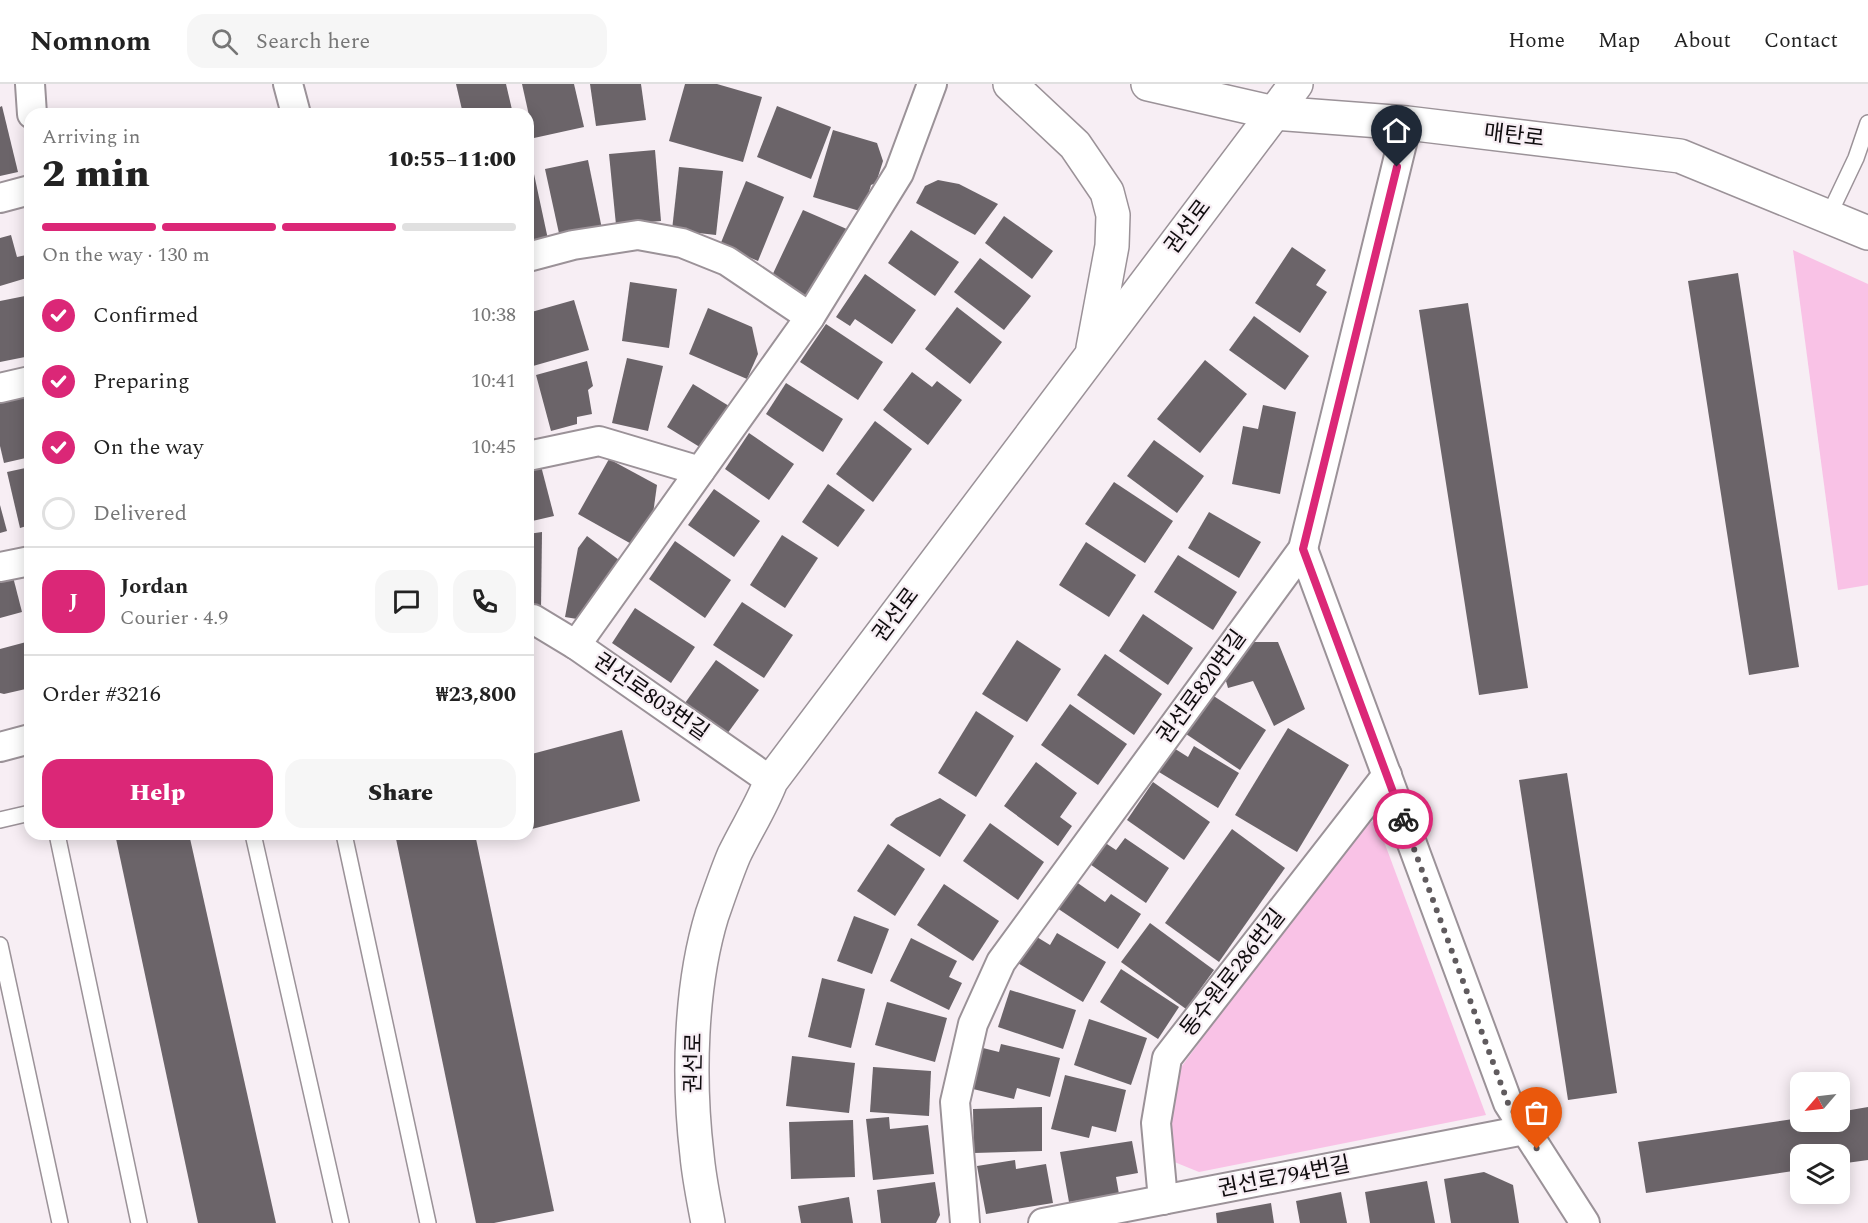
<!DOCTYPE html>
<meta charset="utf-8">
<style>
body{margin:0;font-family:Spectral,"Noto Sans KR",serif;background:#f6f6f6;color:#222;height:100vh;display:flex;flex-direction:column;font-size:22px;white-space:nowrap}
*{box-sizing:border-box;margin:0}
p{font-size:20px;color:#767676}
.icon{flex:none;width:33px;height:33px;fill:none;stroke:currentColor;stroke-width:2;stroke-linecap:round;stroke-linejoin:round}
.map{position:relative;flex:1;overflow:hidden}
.drawer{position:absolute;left:24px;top:24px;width:510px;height:732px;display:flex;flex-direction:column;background:#fff;border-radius:18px;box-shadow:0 3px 15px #0003}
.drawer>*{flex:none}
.needle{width:39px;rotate:242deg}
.controls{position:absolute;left:1790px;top:988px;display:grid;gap:12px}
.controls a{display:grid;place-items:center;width:60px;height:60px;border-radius:12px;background:#fff;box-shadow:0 3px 15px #0003;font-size:30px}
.pin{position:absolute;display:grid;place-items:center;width:51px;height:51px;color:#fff;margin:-62px -26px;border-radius:50% 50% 50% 0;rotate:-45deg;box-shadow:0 0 6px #0007}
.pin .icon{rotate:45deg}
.courier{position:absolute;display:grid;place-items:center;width:60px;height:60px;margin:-30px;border:4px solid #db2777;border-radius:50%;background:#fff;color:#222;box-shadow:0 2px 8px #0007}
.overview em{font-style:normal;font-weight:800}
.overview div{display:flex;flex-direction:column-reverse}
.overview{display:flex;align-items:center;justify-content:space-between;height:102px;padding:0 18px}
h1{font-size:39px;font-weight:800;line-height:45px}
.bar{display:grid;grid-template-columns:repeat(4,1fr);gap:9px 6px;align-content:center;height:72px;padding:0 18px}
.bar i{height:8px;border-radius:4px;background:#e0e0e0}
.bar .on{background:#db2777}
.bar p{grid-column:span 4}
.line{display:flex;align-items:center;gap:15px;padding:0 18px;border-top:2px solid #e0e0e0}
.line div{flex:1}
.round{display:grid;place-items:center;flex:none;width:63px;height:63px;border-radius:18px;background:#f6f6f6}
ol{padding:0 18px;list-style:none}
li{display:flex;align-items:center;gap:18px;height:66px}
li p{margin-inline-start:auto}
li .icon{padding:6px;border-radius:50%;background:#db2777;color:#fff;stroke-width:4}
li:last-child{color:#767676}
li i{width:33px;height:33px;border:3px solid #e0e0e0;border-radius:50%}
.cta{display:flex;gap:12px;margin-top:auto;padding:12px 18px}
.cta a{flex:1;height:69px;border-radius:18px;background:#db2777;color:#fff;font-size:24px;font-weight:800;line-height:69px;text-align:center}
.cta a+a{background:#f6f6f6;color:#222}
header{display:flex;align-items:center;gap:36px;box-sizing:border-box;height:84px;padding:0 30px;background:#fff;border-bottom:2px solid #e0e0e0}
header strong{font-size:28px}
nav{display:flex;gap:33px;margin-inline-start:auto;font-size:21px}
.search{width:420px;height:54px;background:#f6f6f6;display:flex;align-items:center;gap:15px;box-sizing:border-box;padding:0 21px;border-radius:18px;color:#767676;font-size:22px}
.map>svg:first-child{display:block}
</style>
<header>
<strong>Nomnom</strong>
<div class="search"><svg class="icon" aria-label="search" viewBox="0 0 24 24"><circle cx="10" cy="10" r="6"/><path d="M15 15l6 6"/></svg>Search here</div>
<nav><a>Home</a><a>Map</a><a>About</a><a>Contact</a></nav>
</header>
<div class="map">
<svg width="1868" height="1139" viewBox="0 0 1868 1139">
<rect width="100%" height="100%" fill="#f7eef4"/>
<g fill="#f9c2e6">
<polygon points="1793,166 1868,200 1868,501 1838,506"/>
<polygon points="1376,736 1486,1031 1199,1088 1167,1075 1176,990 1356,745"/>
</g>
<g fill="#6b6469">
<polygon points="456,0 506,0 513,30 463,30"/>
<polygon points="522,0 574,0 584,43 534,54"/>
<polygon points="590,0 641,0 646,36 596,42"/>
<polygon points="685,0 717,0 762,13 743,78 669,57"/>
<polygon points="2,22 18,88 0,92 0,23"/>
<polygon points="777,22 831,43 811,95 757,73"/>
<polygon points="833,46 877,59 883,77 876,99 871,101 863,128 813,113"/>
<polygon points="655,66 661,137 616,141 609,70"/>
<polygon points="588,76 602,145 560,154 545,85"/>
<polygon points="679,83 723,87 716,151 672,146"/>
<polygon points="534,90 549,160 528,164 528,91"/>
<polygon points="938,96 959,100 998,120 975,151 916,119 925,102"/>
<polygon points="746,97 784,113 758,177 720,161"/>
<polygon points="803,126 849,146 805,218 769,198"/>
<polygon points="1004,132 1053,167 1032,195 985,159"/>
<polygon points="911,146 959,178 935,212 888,179"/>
<polygon points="11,151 17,173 26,171 30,185 30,193 0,202 0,154"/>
<polygon points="1292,163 1326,186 1316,201 1327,208 1300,249 1255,219"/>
<polygon points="980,174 1031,212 1004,246 954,208"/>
<polygon points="1738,189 1799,583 1749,591 1688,197"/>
<polygon points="865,190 916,226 892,260 855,235 850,242 836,233"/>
<polygon points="630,198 677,205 669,264 622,257"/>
<polygon points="30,211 30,238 29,238 30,272 0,278 0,217"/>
<polygon points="574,216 589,266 533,282 528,267 528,229"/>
<polygon points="1468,219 1528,604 1479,611 1419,226"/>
<polygon points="957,223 1002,258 970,300 925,265"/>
<polygon points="708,224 752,243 758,270 747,295 689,270"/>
<polygon points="1254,232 1309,272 1285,306 1229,266"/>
<polygon points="826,240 883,278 858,316 800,278"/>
<polygon points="627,274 663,282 648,347 612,339"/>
<polygon points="1205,276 1247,310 1200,369 1157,335"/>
<polygon points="587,277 593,302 588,306 592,330 577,333 577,340 551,347 536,291"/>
<polygon points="912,288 932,303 937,297 962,316 928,361 883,326"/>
<polygon points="786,299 843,335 823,368 766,330"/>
<polygon points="693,300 729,322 703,365 667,343"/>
<polygon points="30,308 30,373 4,379 0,362 0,315"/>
<polygon points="1263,321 1296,328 1280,410 1232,400 1243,342 1258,345"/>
<polygon points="875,337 912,365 873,418 836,390"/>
<polygon points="749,349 794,380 769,416 725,385"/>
<polygon points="1154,356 1204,392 1177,429 1127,392"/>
<polygon points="609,375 657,401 653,430 635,462 578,430"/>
<polygon points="541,382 554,432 528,438 528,386"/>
<polygon points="30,383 30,441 20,444 7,388"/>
<polygon points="1114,398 1173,437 1145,479 1085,440"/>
<polygon points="828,400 865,426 838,463 802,438"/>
<polygon points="714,405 760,437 734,473 688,441"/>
<polygon points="0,421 7,447 0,449"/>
<polygon points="1209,428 1261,458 1239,494 1188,464"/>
<polygon points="542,448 541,525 528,526 528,450"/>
<polygon points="782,451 818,474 785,524 750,501"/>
<polygon points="587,452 619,476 577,535 565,533 578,464"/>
<polygon points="675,457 731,496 705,534 649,495"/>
<polygon points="1086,458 1136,491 1109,533 1059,501"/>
<polygon points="1178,471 1237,508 1213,546 1154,508"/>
<polygon points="11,485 22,528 0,534 0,487"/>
<polygon points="742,518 793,551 764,594 713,561"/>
<polygon points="635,524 695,563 671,599 612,559"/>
<polygon points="1143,530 1193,564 1168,601 1119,567"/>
<polygon points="1017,556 1061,585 1027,638 982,610"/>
<polygon points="30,557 30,604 4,610 0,609 0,565"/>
<polygon points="1244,558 1278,558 1305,625 1274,642 1253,597 1228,604 1221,580"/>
<polygon points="1105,570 1162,610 1134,651 1077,611"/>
<polygon points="716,576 759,606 727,650 685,619"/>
<polygon points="1209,609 1266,646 1240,686 1183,648"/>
<polygon points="1070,620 1127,660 1098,701 1041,661"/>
<polygon points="976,627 1014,652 976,713 938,689"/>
<polygon points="1288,644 1349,681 1297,768 1235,731"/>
<polygon points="622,646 640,717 528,746 528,671"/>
<polygon points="1169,661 1188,673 1194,662 1239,689 1218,724 1154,685"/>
<polygon points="1036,678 1077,709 1060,733 1072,742 1058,762 1004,722"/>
<polygon points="1567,689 1617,1009 1568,1016 1519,696"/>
<polygon points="1153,698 1210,738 1184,776 1127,736"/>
<polygon points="940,714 966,731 940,773 890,741 896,734"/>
<polygon points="990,739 1044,778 1018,816 963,777"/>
<polygon points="1232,745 1285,784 1219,878 1165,839"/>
<polygon points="115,750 189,750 276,1139 198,1139"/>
<polygon points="395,750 475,750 554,1127 494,1139 476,1139"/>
<polygon points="1098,754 1116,766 1125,754 1169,784 1146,819 1084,776"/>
<polygon points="888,760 925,785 895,832 857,807"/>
<polygon points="1072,795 1105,818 1111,810 1141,830 1118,865 1054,822"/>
<polygon points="944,800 999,837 973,877 917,841"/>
<polygon points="854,832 889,845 872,890 837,877"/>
<polygon points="1150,839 1214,886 1186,925 1121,878"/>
<polygon points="1057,849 1106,878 1083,918 1016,878 1032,850 1050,861"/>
<polygon points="911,854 957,877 949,893 962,899 949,926 890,897"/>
<polygon points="1121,885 1179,923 1158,955 1100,918"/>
<polygon points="822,894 865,905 851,964 808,953"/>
<polygon points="1010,906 1076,926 1063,965 998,943"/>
<polygon points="887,918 947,934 935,978 875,961"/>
<polygon points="1089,935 1147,954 1131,1001 1074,981"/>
<polygon points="1001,960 1060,974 1050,1013 1017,1004 1014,1015 973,1005 983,964 999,968"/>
<polygon points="792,972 855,979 849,1029 786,1022"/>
<polygon points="873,983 931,987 929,1032 870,1028"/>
<polygon points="1065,991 1126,1006 1116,1048 1092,1042 1089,1054 1051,1045"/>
<polygon points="1042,1023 1042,1067 974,1069 973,1025"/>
<polygon points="1868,1023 1868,1076 1839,1080 1839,1071 1800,1071 1800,1086 1646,1109 1638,1058 1800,1034 1800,1038 1839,1038 1839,1028"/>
<polygon points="889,1033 890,1045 928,1041 934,1090 873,1096 866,1035"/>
<polygon points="853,1036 855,1093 791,1095 789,1038"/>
<polygon points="1132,1057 1138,1089 1116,1093 1119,1110 1069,1118 1060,1068"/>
<polygon points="1015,1076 1016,1085 1046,1080 1053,1119 986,1130 977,1082"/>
<polygon points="1484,1088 1513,1101 1519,1139 1451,1139 1444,1095"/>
<polygon points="1427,1097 1435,1139 1370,1139 1365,1108"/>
<polygon points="935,1098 940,1131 936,1139 881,1139 877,1106"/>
<polygon points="1341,1108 1347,1139 1300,1139 1296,1117"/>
<polygon points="849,1113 853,1139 801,1139 798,1122"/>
<polygon points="1271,1119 1274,1139 1217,1139 1216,1129"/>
</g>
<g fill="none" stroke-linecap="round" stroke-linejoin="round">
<g stroke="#9b9298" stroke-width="18">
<g id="lane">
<polyline points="1828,133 1856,74 1868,39"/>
<polyline points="0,736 30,729"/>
<polyline points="57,750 139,1139"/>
<polyline points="253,750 341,1139"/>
<polyline points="344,750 428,1139"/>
<polyline points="0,861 60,1139"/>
</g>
</g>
<g stroke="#9b9298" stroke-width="32">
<g id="street">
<polyline points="30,0 32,30"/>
<polyline points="288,0 296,30"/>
<polyline points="0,114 30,106"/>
<polyline points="528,173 573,161 638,151 682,159 727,177 810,233"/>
<polyline points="0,304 30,297"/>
<polyline points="528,372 599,357 700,387"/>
<polyline points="1303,465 1508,1019 1585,1139"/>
<polyline points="0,483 30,477"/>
<polyline points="528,536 533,535 576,561 771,697"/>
<polyline points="576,561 810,233 899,89 932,0"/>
<polyline points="0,663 30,655"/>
<polyline points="1163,1116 1156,1039 1167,974 1387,691"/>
<polyline points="965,1139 955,1018 973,940 1001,878 1303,465 1407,39"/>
<polyline points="1043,1139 1525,1046"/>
</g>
</g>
<g stroke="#9b9298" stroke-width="36">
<g id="secondary">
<polyline points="1010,0 1075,61 1107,108 1113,131 1112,162 1093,264"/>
<polyline points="1148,0 1274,29 1407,39 1680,72 1868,149"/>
<path d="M708 1139C704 1117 699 1094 697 1071 688 996 690 903 712 831 719 811 726 790 734 771 746 746 761 723 771 697L1296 0"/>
</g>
</g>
<use href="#lane" stroke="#fff" stroke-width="15"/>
<use href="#street" stroke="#fff" stroke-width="28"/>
<use href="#secondary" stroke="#fff" stroke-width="33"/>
</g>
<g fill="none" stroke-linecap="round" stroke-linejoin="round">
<polyline stroke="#605b5e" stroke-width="6" stroke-dasharray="0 10.8" points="1403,735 1508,1019 1537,1065"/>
<polyline stroke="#db2777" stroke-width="8" points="1397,83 1303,465 1403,735"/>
</g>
<g text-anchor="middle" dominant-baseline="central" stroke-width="4.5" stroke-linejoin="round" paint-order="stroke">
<g font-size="22" fill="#0f0c0e" stroke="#f7eef4">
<text transform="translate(1514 52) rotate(7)">매탄로</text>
<text transform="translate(1188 143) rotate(-53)">권선로</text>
<text transform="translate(896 531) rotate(-53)">권선로</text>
<text transform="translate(1202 603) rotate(-54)">권선로820번길</text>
<text transform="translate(651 613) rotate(35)">권선로803번길</text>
<text transform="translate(1233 889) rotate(-52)">동수원로286번길</text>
<text transform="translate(694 979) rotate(-89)">권선로</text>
<text transform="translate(1284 1093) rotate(-11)">권선로794번길</text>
</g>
</g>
</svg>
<div class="controls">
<a><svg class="needle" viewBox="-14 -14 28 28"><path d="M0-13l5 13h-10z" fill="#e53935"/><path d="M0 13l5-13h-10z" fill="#767676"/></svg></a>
<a><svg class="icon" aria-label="layers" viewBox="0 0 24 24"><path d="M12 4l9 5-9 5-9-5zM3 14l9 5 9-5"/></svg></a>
</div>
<div class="pin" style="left:1537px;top:1065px;background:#ea580c"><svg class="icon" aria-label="bag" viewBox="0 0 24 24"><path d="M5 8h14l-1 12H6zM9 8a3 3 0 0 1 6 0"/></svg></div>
<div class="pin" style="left:1397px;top:83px;background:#1f2937"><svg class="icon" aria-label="home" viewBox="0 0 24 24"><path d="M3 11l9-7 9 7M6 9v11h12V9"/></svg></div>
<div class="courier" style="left:1403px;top:735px"><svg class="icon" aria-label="bike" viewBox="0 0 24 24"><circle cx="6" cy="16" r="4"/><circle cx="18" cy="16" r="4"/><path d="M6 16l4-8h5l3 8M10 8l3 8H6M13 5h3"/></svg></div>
<section class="drawer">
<div class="overview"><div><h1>2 min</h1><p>Arriving in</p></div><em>10:55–11:00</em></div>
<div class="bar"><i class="on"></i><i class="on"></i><i class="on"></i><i></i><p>On the way · 130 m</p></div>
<ol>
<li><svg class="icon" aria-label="check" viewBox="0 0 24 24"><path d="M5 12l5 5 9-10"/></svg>Confirmed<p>10:38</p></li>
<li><svg class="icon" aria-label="check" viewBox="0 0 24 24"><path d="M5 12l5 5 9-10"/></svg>Preparing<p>10:41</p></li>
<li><svg class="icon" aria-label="check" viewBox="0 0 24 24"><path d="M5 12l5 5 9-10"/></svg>On the way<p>10:45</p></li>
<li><i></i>Delivered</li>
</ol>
<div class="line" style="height:108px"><b class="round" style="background:#db2777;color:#fff">J</b><div><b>Jordan</b><p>Courier · 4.9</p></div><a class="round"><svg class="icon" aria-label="chat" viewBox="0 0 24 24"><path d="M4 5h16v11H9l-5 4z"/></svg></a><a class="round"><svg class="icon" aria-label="phone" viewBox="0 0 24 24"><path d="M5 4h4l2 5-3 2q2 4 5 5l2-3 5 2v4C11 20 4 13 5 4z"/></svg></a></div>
<div class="line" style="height:78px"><div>Order #3216</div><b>₩23,800</b></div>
<div class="cta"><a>Help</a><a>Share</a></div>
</section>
</div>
